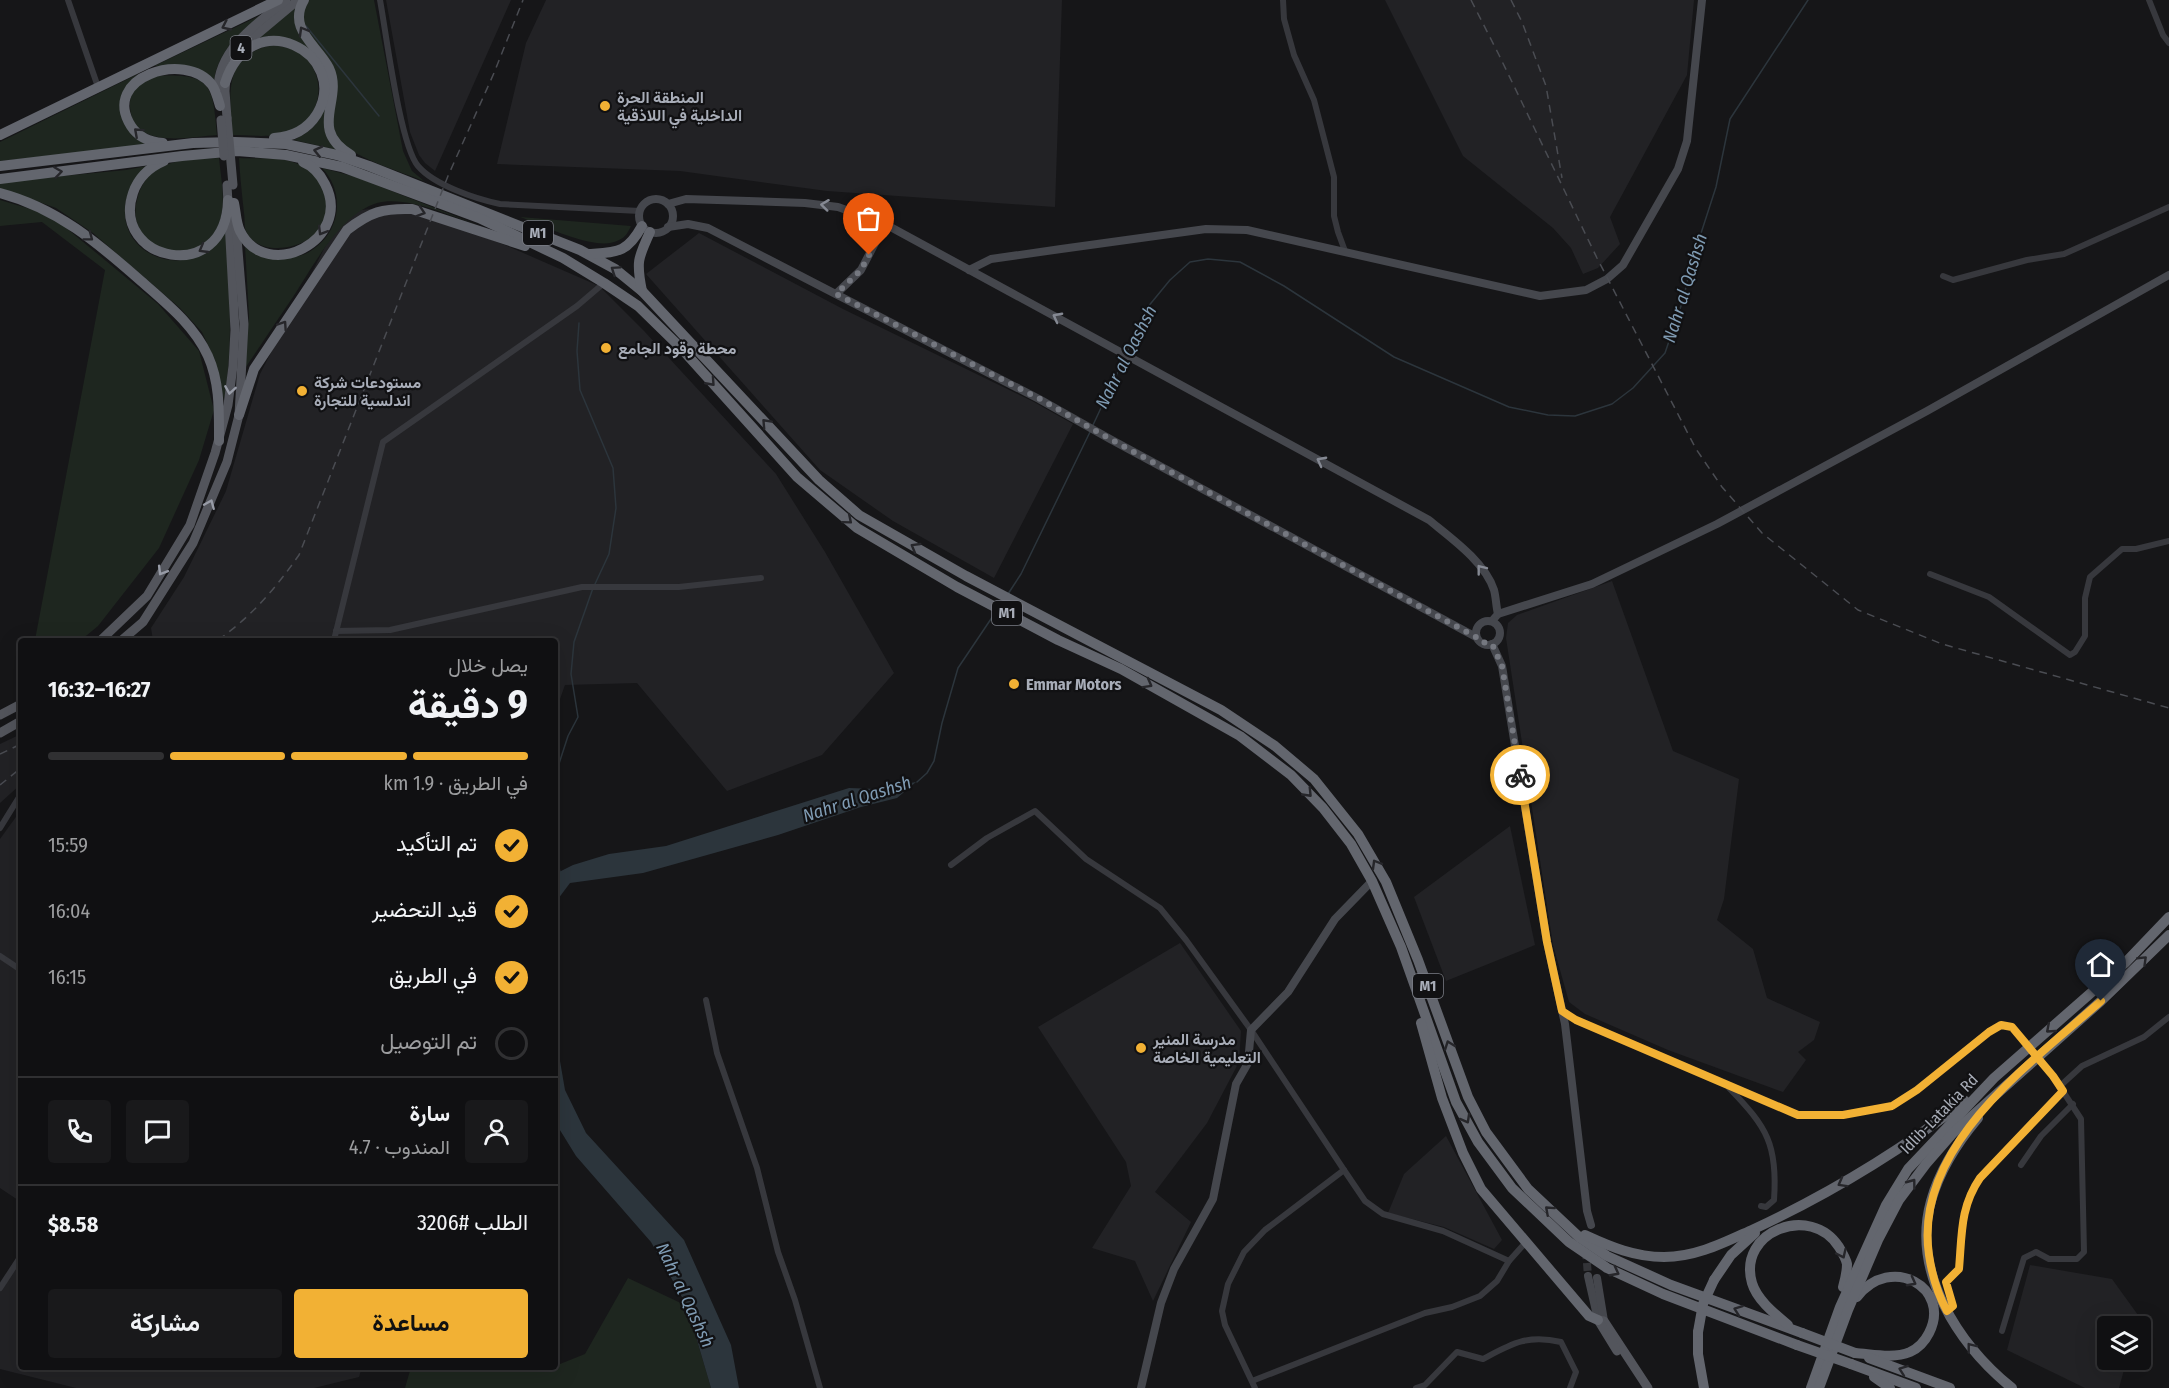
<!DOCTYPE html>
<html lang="ar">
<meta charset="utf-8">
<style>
body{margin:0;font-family:"Fira Sans Condensed",Vazirmatn,sans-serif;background:#19191b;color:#f1f3f6;direction:rtl;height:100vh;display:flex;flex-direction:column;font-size:22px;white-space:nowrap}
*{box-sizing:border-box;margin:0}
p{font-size:20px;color:#9c9d9f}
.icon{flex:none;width:33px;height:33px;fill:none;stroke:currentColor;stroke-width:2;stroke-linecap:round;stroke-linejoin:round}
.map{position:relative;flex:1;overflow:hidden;direction:ltr}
.details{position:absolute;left:18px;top:638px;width:540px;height:732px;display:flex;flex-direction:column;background:#101012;border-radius:6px;box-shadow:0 6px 24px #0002,0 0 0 2px #303032;direction:rtl}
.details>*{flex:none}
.buttons{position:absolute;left:2097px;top:1316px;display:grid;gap:12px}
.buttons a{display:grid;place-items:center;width:54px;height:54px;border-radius:6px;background:#101012;box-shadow:0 6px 24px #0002,0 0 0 2px #303032;font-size:30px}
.pin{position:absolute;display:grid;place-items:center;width:51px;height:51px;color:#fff;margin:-62px -26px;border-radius:50% 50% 50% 0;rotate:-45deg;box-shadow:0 0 6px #0007}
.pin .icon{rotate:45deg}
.courier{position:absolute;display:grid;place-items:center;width:60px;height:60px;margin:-30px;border:4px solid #f2b134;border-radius:50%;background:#fff;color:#222;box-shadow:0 2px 8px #0007}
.headline em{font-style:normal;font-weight:700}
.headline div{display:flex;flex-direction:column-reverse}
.headline{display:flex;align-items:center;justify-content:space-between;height:102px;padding:0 30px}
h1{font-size:39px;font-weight:700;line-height:45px}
.bar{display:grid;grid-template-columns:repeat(4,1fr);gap:9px 6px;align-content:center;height:72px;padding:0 30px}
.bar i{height:8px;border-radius:4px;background:#303032}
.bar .selected{background:#f2b134}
.bar p{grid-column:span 4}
.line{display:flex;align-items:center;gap:15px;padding:0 30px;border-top:2px solid #303032}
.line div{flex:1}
.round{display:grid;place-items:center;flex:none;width:63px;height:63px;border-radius:6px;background:#19191b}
ol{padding:0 30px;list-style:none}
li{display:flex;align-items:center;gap:18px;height:66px}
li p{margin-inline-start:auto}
li .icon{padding:6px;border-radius:50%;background:#f2b134;color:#111;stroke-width:4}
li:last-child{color:#9c9d9f}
li i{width:33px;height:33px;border:3px solid #303032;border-radius:50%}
.primary-button{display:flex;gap:12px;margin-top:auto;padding:12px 30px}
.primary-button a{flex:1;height:69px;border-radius:6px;background:#f2b134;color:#111;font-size:24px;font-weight:700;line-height:69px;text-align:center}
.primary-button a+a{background:#19191b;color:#f1f3f6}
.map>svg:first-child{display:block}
</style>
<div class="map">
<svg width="2169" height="1388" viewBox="0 0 2169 1388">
<rect width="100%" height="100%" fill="#161618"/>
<g fill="#222225">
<polygon points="386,0 511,0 435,171 425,163 419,155 410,132"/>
<polygon points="546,0 1062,0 1055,207 827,191 680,171 497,164 526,43"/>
<polygon points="1385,0 1694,0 1687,75 1610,217 1620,244 1598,268 1583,274 1571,248 1553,228 1463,156"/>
<polygon points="401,205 505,245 599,286 645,332 776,474 825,552 894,673 822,755 727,791 637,683 565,685 555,713 555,640 153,640 151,628 184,577 226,491 260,374 329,239 354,211"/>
<polygon points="699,233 843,309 1034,402 1073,424 994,578 893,521 820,470 646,274"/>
<polygon points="1612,581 1673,751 1739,779 1724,899 1717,920 1753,949 1767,998 1820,1022 1814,1040 1798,1052 1806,1060 1783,1092 1668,1050 1585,1014 1569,1002 1553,945 1506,638 1508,623 1517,615"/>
<polygon points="21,734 21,784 0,803 0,744"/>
<polygon points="21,810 21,1202 0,1188 0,839"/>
<polygon points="1510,826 1535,945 1446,981 1414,897"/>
<polygon points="1180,943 1241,1031 1239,1062 1207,1123 1155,1192 1191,1222 1153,1301 1135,1261 1092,1248 1131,1186 1126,1162 1038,1027"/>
<polygon points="1446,1136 1502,1240 1494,1249 1444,1227 1388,1213 1404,1174"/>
<polygon points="21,1259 21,1366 362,1367 359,1377 314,1388 76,1388 0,1369 0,1291"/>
<polygon points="2030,1265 2112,1279 2138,1315 2135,1326 2108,1326 2108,1359 2127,1359 2119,1388 2085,1388 2007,1350"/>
</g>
<g fill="#1e261f">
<path d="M309 0H374L403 151 412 171 424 181C397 170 351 158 334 135L301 16Z"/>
<path d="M297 6C287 39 316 45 327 70 339 96 311 131 338 150L294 140C299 137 305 134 310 130 337 107 330 58 298 43 286 36 270 37 257 39Z"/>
<path d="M261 15C240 33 218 51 214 81 195 63 179 65 154 66Z"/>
<path d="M274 45C283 47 292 48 300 53 328 74 323 116 293 130 276 139 251 135 232 135 230 94 222 54 274 45Z"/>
<polygon points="138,74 129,84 123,111 149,145 0,161 0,142"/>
<path d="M155 76C211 73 213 84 217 135 188 137 133 150 130 107 129 89 142 83 155 76Z"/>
<path d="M219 158C221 179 227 206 218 226 197 272 124 251 137 200 141 183 149 173 164 166 180 158 202 159 219 158Z"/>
<path d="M239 158C254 159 274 157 289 161 307 166 315 173 323 189 349 243 261 267 246 231 244 227 245 218 244 213 242 195 240 176 239 158Z"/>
<path d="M147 166C140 175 130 185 127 197 111 255 190 287 226 232 229 289 234 342 224 400L215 360 202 332 180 308 93 233 56 208 0 188V182L126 170Z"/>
<path d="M322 168 356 177 478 225C451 216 406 195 377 203 340 214 312 268 293 297 276 322 260 346 244 370L249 316 245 246C263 251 286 262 305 254 339 238 348 195 322 168Z"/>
<polygon points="0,200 37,211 65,227 158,304 199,351 214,410 199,460 159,548 98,626 81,640 35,640 105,270 42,222 0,226"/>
<path d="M520 217 631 226C628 232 626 237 619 240 597 253 543 225 520 217Z"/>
<polygon points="628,1278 687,1306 711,1388 405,1388 411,1367 555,1366 585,1354"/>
</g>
<g fill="#2c353c">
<polygon points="916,782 897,798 861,807 778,835 643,873 570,883 555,903 555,874 573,865 609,854 666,846 849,788 877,789"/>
<polygon points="555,1032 565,1090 586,1133 684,1240 731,1345 739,1388 711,1388 687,1306 651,1242 576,1156 555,1122"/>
</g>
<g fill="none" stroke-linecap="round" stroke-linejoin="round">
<g stroke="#2c353c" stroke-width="1.5">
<polyline points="306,26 379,116"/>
<polyline points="579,323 577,351 580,390 613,468 616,508 609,554 595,584"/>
<polyline points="1127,352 1147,308 1170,280 1190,262 1208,259 1240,262 1284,286 1394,357 1509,407 1548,415 1575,416 1612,404 1633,388 1665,353 1683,300 1692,261 1716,187 1730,119 1808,0"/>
<polyline points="1093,425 1124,359"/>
<polyline points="1008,594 1021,574 1090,432"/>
<polyline points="555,776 568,736 578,717 571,674 574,642 593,588"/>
<polyline points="917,782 927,773 934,761 942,723 958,668 995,613"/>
<polyline points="555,853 560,872"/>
</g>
<polyline stroke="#333438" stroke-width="8" stroke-dasharray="8 4" stroke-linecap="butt" points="1586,1251 1588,1276"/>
<g stroke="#37383d" stroke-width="6">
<polyline points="68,0 98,87"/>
<path d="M380 0C386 32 400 145 418 166 434 185 476 199 500 204L640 211"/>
<polyline points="1283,0 1284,19 1294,55 1314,100 1334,177 1334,216 1338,232 1345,251"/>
<polyline points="2149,0 2163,35 2169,43"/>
<polyline points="1943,276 1953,280 2027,260 2064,254 2169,207"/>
<polyline points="1930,574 1989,597 2070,655 2075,652 2085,636 2085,598 2090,577 2122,549 2136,549 2169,541"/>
<polyline points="336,631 390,630 582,587 679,587 761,578"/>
<polyline points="334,640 383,442 577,306 604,283"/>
<polyline points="0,828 21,794"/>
<polyline points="951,865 987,838 1035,811 1086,859 1160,908 1186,940 1251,1030 1344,1170 1265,1230 1244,1252 1228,1284 1222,1311 1225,1325 1255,1388"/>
<polyline points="0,956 21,970"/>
<polyline points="706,1000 717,1053 757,1168 778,1252 795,1300 820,1388"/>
<polyline points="1563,1012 1576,1020 1798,1115 1843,1115 1892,1106 1917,1090 1989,1031 2001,1025 2012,1027"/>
<polyline points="2059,1087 2082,1066 2144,1037 2169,1017"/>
<path d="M1729 1088C1767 1127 1778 1145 1774 1200L1766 1207 1761 1206"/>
<polyline points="2021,1165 2041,1136 2073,1104"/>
<polyline points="1344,1170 1365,1201 1383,1214 1443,1231 1509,1261"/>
<polyline points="0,1288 21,1256"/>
<path d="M1947 1311 1953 1306 1946 1282 1959 1269C1962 1235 1960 1207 1980 1177L2063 1091"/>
<polyline points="2002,1331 2024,1258 2036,1252 2049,1259 2077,1259 2084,1252 2081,1119 2053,1076"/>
<polyline points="1252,1381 1425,1313 1452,1307 1480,1296 1497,1281 1509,1261 1526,1242"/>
<path d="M1416 1388 1425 1385 1457 1352 1483 1359C1511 1344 1527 1334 1561 1342L1576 1372 1570 1388"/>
</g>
<g stroke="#45474d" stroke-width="8">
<circle cx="656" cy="216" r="17"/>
<path d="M668 204 686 199 805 203 838 207 885 224 1429 520C1451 538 1485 562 1494 590 1496 597 1496 606 1498 614L1492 621"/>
<polyline points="668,227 688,224 708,228 1039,399 1110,439 1476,637"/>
<polyline points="969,270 991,259 1061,249 1206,229 1247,230 1540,296 1586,290 1607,279 1623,265 1678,169 1687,141 1702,0"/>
<polyline points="836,294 861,270 885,224"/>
<polyline points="1498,614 1592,584 1717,524 1927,411 2169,275"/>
<circle cx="1488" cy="633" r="12"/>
<polyline points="1492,644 1502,666 1547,942 1565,1024 1587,1211 1591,1225"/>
<polyline points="1588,1276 1598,1320"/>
<polyline points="1597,1278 1604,1321"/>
<polyline points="1141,1388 1161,1303 1174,1269 1213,1199 1236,1084 1248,1063 1251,1030 1288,992 1335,919 1372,881"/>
</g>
<g stroke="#53555c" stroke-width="9">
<polyline points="234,58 255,36 298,0"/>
<polyline points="226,76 225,91 227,118"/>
<path d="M218 88C219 48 258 23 286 0"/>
<polyline points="101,640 147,596 190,525 215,453 228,405 233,366 235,330 227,185"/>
<polyline points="122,640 143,622 193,543 227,462 239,415 244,324 236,226"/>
<polyline points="0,715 21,704"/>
<polyline points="0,733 21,721"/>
<polyline points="1598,1320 1604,1321 1648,1388"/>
<polyline points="1598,1320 1617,1351"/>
</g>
<g stroke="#63666e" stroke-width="10">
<path d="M304 0C287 29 317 45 329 68 344 100 307 129 351 155"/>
<path d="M225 83C251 1 352 54 317 114 307 130 292 137 274 138"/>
<polyline points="0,135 278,0"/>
<path d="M163 143C150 142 138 137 131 126 100 77 186 50 212 85 216 91 218 99 220 106"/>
<path d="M164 161C150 167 138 178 133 193 110 261 226 287 228 200"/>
<polyline points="0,166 193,143 235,142 286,144 337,155 369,166 580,250 615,269 642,291 819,480 859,515 966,576 1221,710 1275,746 1314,779 1358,834 1386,882 1418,960 1468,1097 1486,1132 1528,1189 1579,1237 1607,1256 1671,1285 1802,1333"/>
<polyline points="0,179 182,156 237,151 286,155 342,167 479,218 563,258 604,283 638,306 680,347 797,477 857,528 957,587 1058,640 1121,669 1240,736 1291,775 1323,808 1351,844 1372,881 1401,947 1456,1102 1478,1142 1512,1188 1569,1242 1607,1268 1663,1294 1797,1345"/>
<path d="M0 193C57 208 98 243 141 281 166 303 194 325 208 356 220 383 219 411 219 441"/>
<path d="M234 203C236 212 236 223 240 231 266 284 354 240 325 184 320 174 313 166 303 162"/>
<path d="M589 254C618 252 627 253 642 226"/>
<path d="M642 291C636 262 638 258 650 232"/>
<path d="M239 415 254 369 347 230C370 212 383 208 412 209L525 246"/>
<polyline points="1421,1023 1442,1098 1463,1153 1481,1189 1589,1316 1598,1320"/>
<path d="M1978 1118C1957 1143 1940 1169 1931 1201 1911 1273 1959 1345 2012 1388"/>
<path d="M1585 1235C1611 1247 1635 1257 1664 1257 1697 1257 1725 1242 1754 1229 1829 1194 1900 1151 1965 1101"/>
<polyline points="1714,1280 1731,1255 1755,1233"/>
<path d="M1788 1325C1775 1314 1757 1300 1752 1283 1737 1231 1811 1203 1839 1247 1842 1252 1846 1259 1847 1264 1847 1272 1845 1280 1843 1287"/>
<polyline points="1698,1332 1698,1354 1704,1388"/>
<path d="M1855 1353C1872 1354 1893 1359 1910 1352 1919 1348 1925 1341 1929 1333 1952 1288 1891 1253 1857 1297"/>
<polyline points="1869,1358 1950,1388"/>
<polyline points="1851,1364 1916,1388"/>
<polyline points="1874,1377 1890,1388"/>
<polyline points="1811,1388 1840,1307 1886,1205 1908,1169 1994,1078 2125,963 2169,917"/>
<polyline points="1819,1388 1848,1310 1878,1240 1899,1200 1926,1164 1953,1133 2101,1001 2169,935"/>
</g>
<g stroke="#4a4c52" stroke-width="1.5" stroke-dasharray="8 6" stroke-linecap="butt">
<polyline points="1471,0 1499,55 1597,258 1696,449 1722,487 1762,533 1858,610 1942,644 2169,708"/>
<polyline points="1511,0 1522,22 1546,86 1562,178"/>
<path d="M218 640C252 616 275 589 299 555L448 176 494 73 523 0"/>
<polyline points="0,754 21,744"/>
<polyline points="0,785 21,768"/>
</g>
<polyline stroke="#37383d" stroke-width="6" points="2012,1027 2053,1076"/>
<g stroke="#53555c" stroke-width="9">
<polyline points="227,118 233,185"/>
<polyline points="221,120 224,156"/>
</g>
<g stroke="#63666e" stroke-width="10">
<polyline points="1698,1332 1703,1304 1714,1280"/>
<polyline points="1802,1333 1855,1353"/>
<polyline points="1797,1345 1851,1364"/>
</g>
</g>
<defs><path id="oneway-chevron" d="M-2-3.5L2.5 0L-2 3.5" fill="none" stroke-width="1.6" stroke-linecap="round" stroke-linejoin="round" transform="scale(1.5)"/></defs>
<g stroke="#26262a">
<use href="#oneway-chevron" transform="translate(226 26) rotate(155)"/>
<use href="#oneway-chevron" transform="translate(303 31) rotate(-120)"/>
<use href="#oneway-chevron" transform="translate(138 132) rotate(-138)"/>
<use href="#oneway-chevron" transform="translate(318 151) rotate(-167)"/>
<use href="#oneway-chevron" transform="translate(58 172) rotate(-8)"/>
<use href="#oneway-chevron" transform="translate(421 212) rotate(18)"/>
<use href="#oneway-chevron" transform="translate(322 231) rotate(121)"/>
<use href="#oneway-chevron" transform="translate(89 237) rotate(37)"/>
<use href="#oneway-chevron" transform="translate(203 249) rotate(150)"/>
<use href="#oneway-chevron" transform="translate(615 270) rotate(-146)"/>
<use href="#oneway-chevron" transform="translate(283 325) rotate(-56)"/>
<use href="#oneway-chevron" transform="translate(711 382) rotate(48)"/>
<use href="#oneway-chevron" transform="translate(766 423) rotate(-133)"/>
<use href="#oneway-chevron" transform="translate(848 520) rotate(40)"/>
<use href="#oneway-chevron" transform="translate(915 547) rotate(-150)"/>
<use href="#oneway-chevron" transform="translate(1148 684) rotate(29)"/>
<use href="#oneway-chevron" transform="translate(1308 793) rotate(46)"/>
<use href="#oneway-chevron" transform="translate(1376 864) rotate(-120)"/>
<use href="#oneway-chevron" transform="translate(2143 960) rotate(-44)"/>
<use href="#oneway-chevron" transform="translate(2050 1029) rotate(139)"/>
<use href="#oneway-chevron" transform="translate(1449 1045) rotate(-110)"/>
<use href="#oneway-chevron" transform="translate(1466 1119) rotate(61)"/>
<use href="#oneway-chevron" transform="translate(1842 1183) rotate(151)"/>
<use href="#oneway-chevron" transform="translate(1912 1183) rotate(-53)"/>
<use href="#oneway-chevron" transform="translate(1549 1210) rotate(-138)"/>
<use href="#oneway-chevron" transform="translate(1842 1254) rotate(65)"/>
<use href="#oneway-chevron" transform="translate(1615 1272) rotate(28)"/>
<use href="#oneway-chevron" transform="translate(1912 1282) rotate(28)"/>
<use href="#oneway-chevron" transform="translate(1738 1310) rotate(-160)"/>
<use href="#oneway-chevron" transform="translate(1971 1347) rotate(-128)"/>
<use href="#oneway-chevron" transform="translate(1903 1370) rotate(-160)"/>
</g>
<g stroke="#858993">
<use href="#oneway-chevron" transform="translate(825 205) rotate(-173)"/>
<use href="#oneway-chevron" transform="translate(1057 317) rotate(-152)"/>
<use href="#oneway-chevron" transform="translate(1321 461) rotate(-152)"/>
<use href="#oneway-chevron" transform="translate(1481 569) rotate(-128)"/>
</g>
<g stroke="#979ba6">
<use href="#oneway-chevron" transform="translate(230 390) rotate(99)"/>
<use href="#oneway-chevron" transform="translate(210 504) rotate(-67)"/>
<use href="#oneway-chevron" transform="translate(162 571) rotate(121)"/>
</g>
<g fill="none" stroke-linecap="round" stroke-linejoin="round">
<polyline stroke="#757880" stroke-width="6" stroke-dasharray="0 10.8" points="869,255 861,270 836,294 1040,399 1110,439 1476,637 1481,642 1492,644 1502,666 1520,775"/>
<path stroke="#f2b134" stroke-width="8" d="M1520 775 1547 942 1562 1011 1576 1020 1798 1115H1843L1892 1106 1917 1090 1989 1032 2001 1025 2012 1027 2053 1076 2063 1091 1980 1178C1960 1207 1962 1235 1959 1269L1946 1282 1953 1306 1947 1311C1937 1293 1932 1275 1929 1255 1913 1146 2030 1064 2101 1001"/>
</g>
<g fill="#f2b134" stroke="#111113" stroke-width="2">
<circle cx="605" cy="106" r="6"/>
<circle cx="606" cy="348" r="6"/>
<circle cx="302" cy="391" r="6"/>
<circle cx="1014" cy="684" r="6"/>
<circle cx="1141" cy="1048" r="6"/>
</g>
<g text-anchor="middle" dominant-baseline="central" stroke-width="4.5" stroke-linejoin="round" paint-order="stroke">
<g fill="#111113" stroke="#7b7e86" stroke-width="1.5">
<rect x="230.5" y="36" width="21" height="24" rx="4.5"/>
<rect x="523" y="221" width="30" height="24" rx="4.5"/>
<rect x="992" y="601" width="30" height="24" rx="4.5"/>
<rect x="1413" y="974" width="30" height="24" rx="4.5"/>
</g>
<g font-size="15" font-weight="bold" fill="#a8adb8">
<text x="241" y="48">4</text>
<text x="538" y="233">M1</text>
<text x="1007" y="613">M1</text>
<text x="1428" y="986">M1</text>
</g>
<g font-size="16" font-weight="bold" fill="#a8adb8" stroke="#111113" text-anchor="start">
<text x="617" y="97">المنطقة الحرة<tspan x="617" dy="18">الداخلية في اللاذقية</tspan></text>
<text x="618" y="348">محطة وقود الجامع</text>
<text x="314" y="382">مستودعات شركة<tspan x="314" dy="18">اندلسية للتجارة</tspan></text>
<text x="1026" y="684">Emmar Motors</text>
<text x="1153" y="1039">مدرسة المنير<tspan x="1153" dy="18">التعليمية الخاصة</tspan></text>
</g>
<g font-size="16" fill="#a8adb8" stroke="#111113">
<text transform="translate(1939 1114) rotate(-46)">Idlib-Latakia Rd</text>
</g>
<g font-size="18" font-style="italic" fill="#7f9bb3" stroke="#111113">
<text transform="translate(1685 288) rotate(-73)">Nahr al Qashsh</text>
<text transform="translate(1126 357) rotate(-63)">Nahr al Qashsh</text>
<text transform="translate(857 799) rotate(-18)">Nahr al Qashsh</text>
<text transform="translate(685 1295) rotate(65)">Nahr al Qashsh</text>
</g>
</g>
</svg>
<div class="buttons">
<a><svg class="icon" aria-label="layers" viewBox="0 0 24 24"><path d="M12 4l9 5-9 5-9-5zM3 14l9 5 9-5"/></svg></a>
</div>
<div class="pin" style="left:869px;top:255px;background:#ea580c"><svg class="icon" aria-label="bag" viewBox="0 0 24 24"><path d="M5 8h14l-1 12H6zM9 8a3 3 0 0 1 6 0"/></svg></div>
<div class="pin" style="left:2101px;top:1001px;background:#1f2937"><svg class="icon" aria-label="home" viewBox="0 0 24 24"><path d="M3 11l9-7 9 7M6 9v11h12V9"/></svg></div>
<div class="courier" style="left:1520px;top:775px"><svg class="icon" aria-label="bike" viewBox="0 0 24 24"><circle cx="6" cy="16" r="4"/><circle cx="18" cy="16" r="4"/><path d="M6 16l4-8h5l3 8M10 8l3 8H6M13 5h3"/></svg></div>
<section class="details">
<div class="headline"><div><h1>9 دقيقة</h1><p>يصل خلال</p></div><em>16:27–16:32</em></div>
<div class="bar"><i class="selected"></i><i class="selected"></i><i class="selected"></i><i></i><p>في الطريق · 1.9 km</p></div>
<ol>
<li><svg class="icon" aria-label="check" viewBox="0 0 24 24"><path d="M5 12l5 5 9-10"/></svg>تم التأكيد<p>15:59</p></li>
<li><svg class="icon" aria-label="check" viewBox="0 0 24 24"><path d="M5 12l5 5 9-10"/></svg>قيد التحضير<p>16:04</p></li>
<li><svg class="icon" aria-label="check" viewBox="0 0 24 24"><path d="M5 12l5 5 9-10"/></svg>في الطريق<p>16:15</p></li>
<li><i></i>تم التوصيل</li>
</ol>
<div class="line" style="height:108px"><a class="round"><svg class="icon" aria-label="person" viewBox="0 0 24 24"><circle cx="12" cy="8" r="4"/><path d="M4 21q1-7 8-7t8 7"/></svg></a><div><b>سارة</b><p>المندوب · 4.7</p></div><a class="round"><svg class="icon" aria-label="chat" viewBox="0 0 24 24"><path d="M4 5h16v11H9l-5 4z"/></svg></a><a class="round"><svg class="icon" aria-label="phone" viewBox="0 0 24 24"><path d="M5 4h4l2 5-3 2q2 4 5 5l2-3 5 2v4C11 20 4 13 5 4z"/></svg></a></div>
<div class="line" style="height:78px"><div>الطلب #3206</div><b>$8.58</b></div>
<div class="primary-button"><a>مساعدة</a><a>مشاركة</a></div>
</section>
</div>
